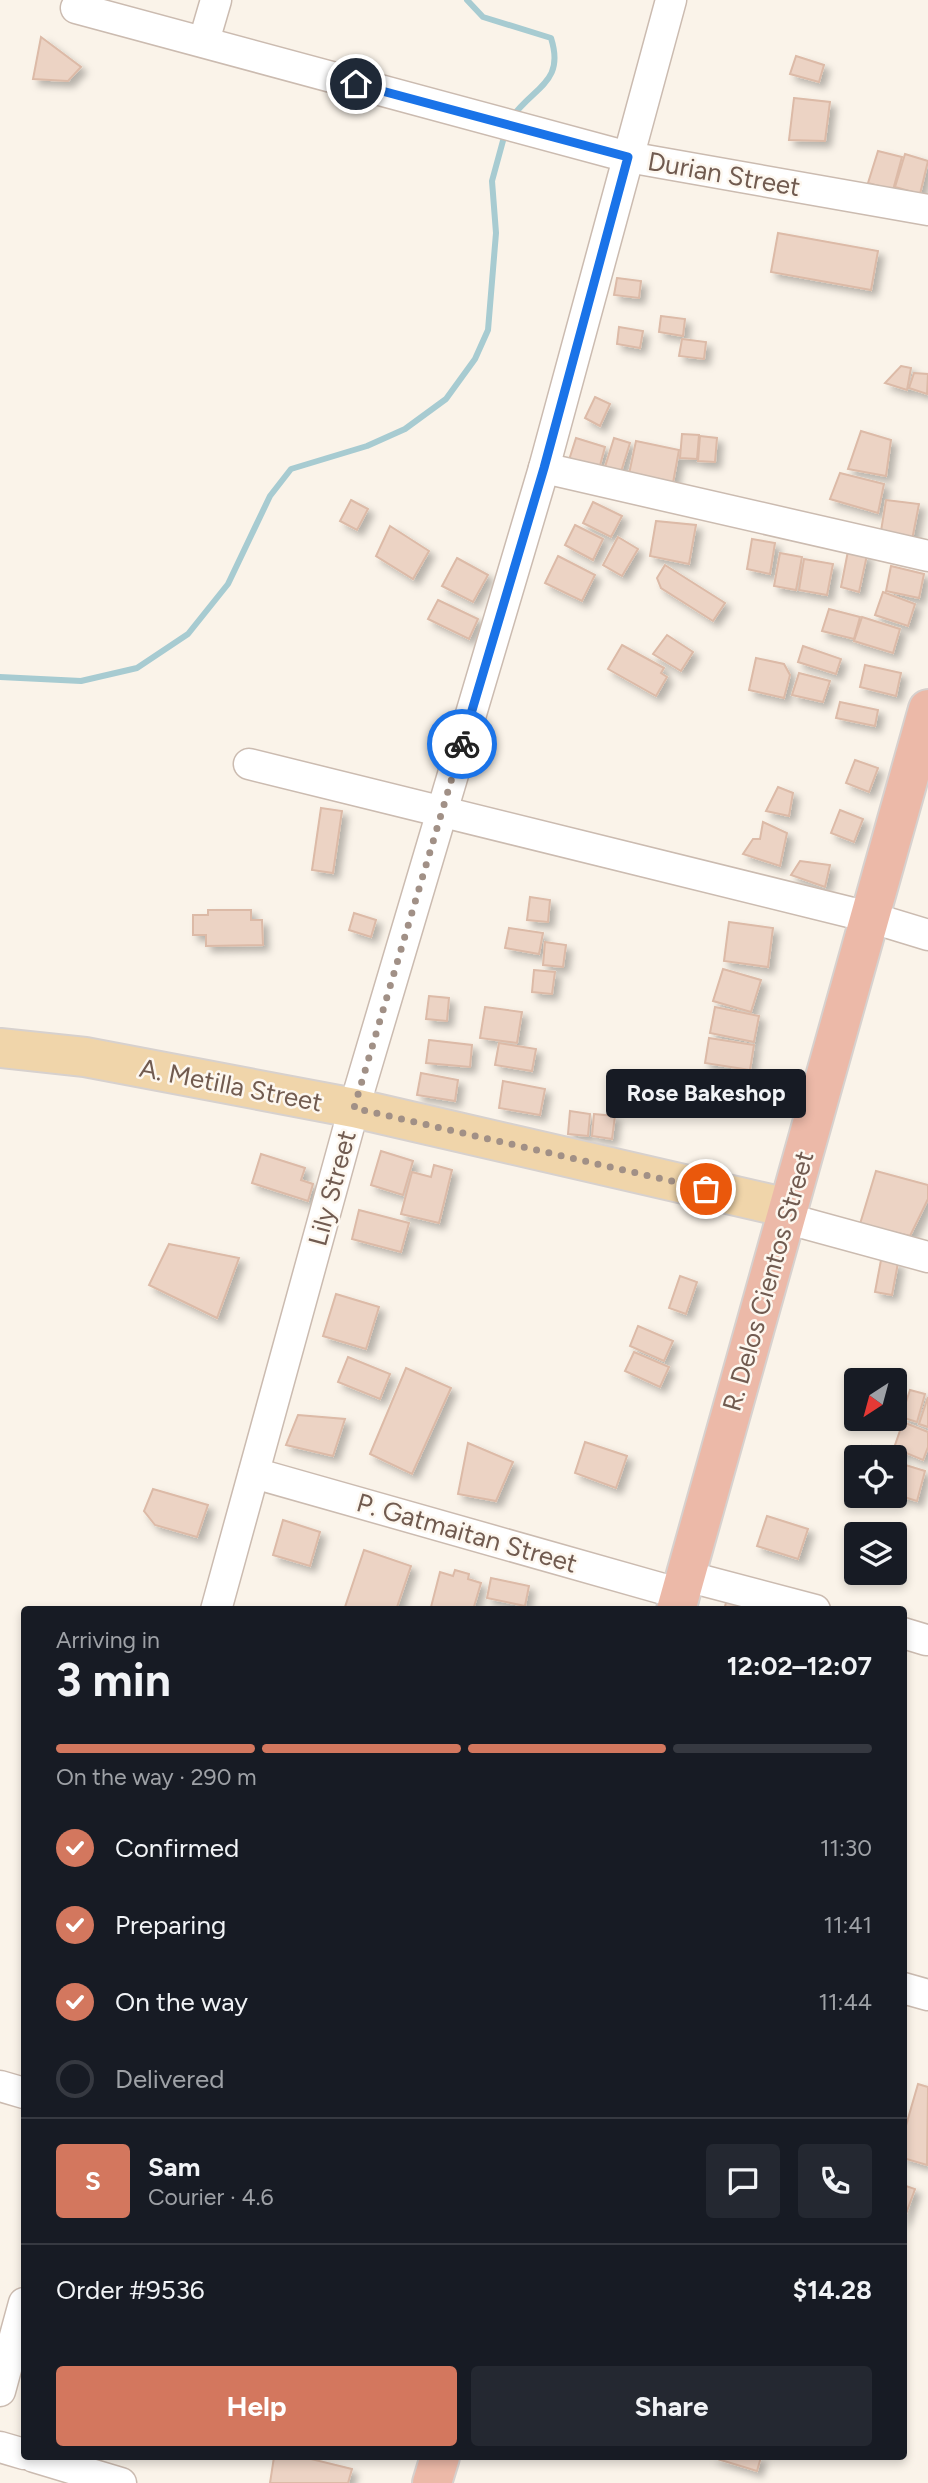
<!DOCTYPE html>
<meta charset="utf-8">
<style>
body{margin:0;font-family:Figtree,sans-serif;background:#242831;color:#f1f3f6;height:100vh;display:flex;flex-direction:column;font-size:26px;white-space:nowrap}
*{box-sizing:border-box;margin:0}
p{font-size:23px;color:#9ea1a6}
.icon{flex:none;width:38px;height:38px;fill:none;stroke:currentColor;stroke-width:2;stroke-linecap:round;stroke-linejoin:round}
.map{position:relative;flex:1;overflow:hidden}
.details{position:absolute;left:21px;top:1606px;width:886px;height:854px;display:flex;flex-direction:column;background:#171b24;border-radius:7px;box-shadow:0 4px 10px #0003}
.details>*{flex:none}
.needle{width:46px;rotate:216deg}
.buttons{position:absolute;left:844px;top:1368px;display:grid;gap:14px}
.buttons a{display:grid;place-items:center;width:63px;height:63px;border-radius:7px;background:#171b24;box-shadow:0 4px 10px #0003;font-size:35px}
.pin{position:absolute;display:grid;place-items:center;width:60px;height:60px;color:#fff;margin:-30px;border:4px solid #fff;border-radius:50%;box-shadow:0 2px 7px #0007}
.courier{position:absolute;display:grid;place-items:center;width:70px;height:70px;margin:-35px;border:5px solid #1a73e8;border-radius:50%;background:#fff;color:#222;box-shadow:0 2px 9px #0007}
.bubble{position:absolute;height:49px;border-radius:7px;background:#171b24;box-shadow:0 4px 10px #0003;font-size:23px;font-weight:700;line-height:49px;text-align:center}
.summary em{font-style:normal;font-weight:700}
.summary div{display:flex;flex-direction:column-reverse}
.summary{display:flex;align-items:center;justify-content:space-between;height:119px;padding:0 35px}
h1{font-size:46px;font-weight:700;line-height:52px}
.bar{display:grid;grid-template-columns:repeat(4,1fr);gap:10px 7px;align-content:center;height:84px;padding:0 35px}
.bar i{height:9px;border-radius:5px;background:#363941}
.bar .current{background:#d3775e}
.bar p{grid-column:span 4}
.line{display:flex;align-items:center;gap:18px;padding:0 35px;border-top:2px solid #363941}
.line div{flex:1}
.round{display:grid;place-items:center;flex:none;width:74px;height:74px;border-radius:7px;background:#242831}
ol{padding:0 35px;list-style:none}
li{display:flex;align-items:center;gap:21px;height:77px}
li p{margin-inline-start:auto}
li .icon{padding:7px;border-radius:50%;background:#d3775e;color:#fff;stroke-width:4}
li:last-child{color:#9ea1a6}
li i{width:38px;height:38px;border:4px solid #363941;border-radius:50%}
.cta{display:flex;gap:14px;margin-top:auto;padding:14px 35px}
.cta a{flex:1;height:80px;border-radius:7px;background:#d3775e;color:#fff;font-size:28px;font-weight:700;line-height:80px;text-align:center}
.cta a+a{background:#242831;color:#f1f3f6}
.map>svg:first-child{display:block}
</style>
<div class="map">
<svg width="928" height="2483" viewBox="0 0 928 2483">
<defs>
<filter id="shadow"><feDropShadow dx="5.5" dy="5.5" stdDeviation="3.5" flood-color="#0004"/></filter>
</defs>
<rect width="100%" height="100%" fill="#faf3e9"/>
<g fill="none" stroke-linecap="round" stroke-linejoin="round">
<g stroke="#a7cbd1" stroke-width="6">
<path d="M467 0 483 17 551 38C565 82 535 86 512 117"/>
<polyline points="0,677 81,681 137,668 188,634 228,584 270,496 291,469 367,446 405,429 446,399 475,359 488,330 496,233 492,181 504,137"/>
</g>
</g>
<g fill="#ecd3c4" stroke="#dcbaa7" stroke-width="2" filter="url(#shadow)">
<polygon points="41,37 81,67 68,81 33,79"/>
<polygon points="796,56 824,65 819,82 790,74"/>
<polygon points="794,98 830,102 825,141 789,140"/>
<polygon points="878,151 902,157 893,190 868,183"/>
<polygon points="905,154 928,161 920,194 895,187"/>
<polygon points="778,233 878,251 871,290 771,272"/>
<polygon points="617,278 641,281 639,298 614,295"/>
<polygon points="661,316 685,319 683,336 659,332"/>
<polygon points="619,327 643,331 640,348 617,344"/>
<polygon points="682,339 706,342 704,359 679,356"/>
<polygon points="901,366 911,368 907,390 885,383"/>
<polygon points="914,373 928,374 927,394 909,388"/>
<polygon points="595,397 610,404 600,426 585,418"/>
<polygon points="861,431 891,440 886,476 848,469"/>
<polygon points="682,434 699,435 697,459 680,458"/>
<polygon points="700,436 717,438 715,462 698,461"/>
<polygon points="576,438 605,447 599,469 569,460"/>
<polygon points="614,438 630,443 620,475 604,470"/>
<polygon points="636,441 679,450 673,483 629,474"/>
<polygon points="840,473 884,484 878,513 830,499"/>
<polygon points="351,500 368,509 357,530 340,521"/>
<polygon points="886,500 919,504 912,540 881,531"/>
<polygon points="593,502 622,516 611,537 583,523"/>
<polygon points="656,521 696,525 689,564 650,556"/>
<polygon points="575,525 603,539 593,560 565,545"/>
<polygon points="390,526 429,551 413,579 376,556"/>
<polygon points="618,537 638,549 622,576 603,565"/>
<polygon points="752,539 775,543 770,574 747,569"/>
<polygon points="848,551 867,555 859,592 841,587"/>
<polygon points="780,553 802,557 796,590 774,586"/>
<polygon points="558,556 595,575 582,601 545,583"/>
<polygon points="457,558 488,575 473,602 442,586"/>
<polygon points="804,559 833,564 827,595 799,590"/>
<polygon points="665,565 725,603 713,621 661,588 657,578"/>
<polygon points="891,566 924,574 919,598 886,591"/>
<polygon points="883,592 915,604 908,626 875,615"/>
<polygon points="438,600 478,619 469,639 428,619"/>
<polygon points="829,609 860,617 854,639 822,631"/>
<polygon points="862,617 900,629 893,653 854,641"/>
<polygon points="667,635 693,652 681,671 653,654"/>
<polygon points="622,645 664,668 661,673 667,677 656,696 608,669"/>
<polygon points="803,646 841,659 836,674 798,662"/>
<polygon points="756,658 784,664 790,675 784,698 749,690"/>
<polygon points="865,665 901,673 896,696 860,687"/>
<polygon points="799,673 830,681 823,702 792,695"/>
<polygon points="840,702 878,710 875,726 836,718"/>
<polygon points="855,760 878,768 869,792 846,783"/>
<polygon points="778,787 793,793 789,816 766,811"/>
<polygon points="321,808 342,811 333,873 312,870"/>
<polygon points="840,810 863,819 854,842 831,833"/>
<polygon points="763,822 787,833 780,866 743,854 753,839 760,839"/>
<polygon points="800,861 830,865 825,887 791,875"/>
<polygon points="530,897 550,900 548,922 527,920"/>
<polygon points="208,910 251,910 251,920 262,920 263,945 206,946 206,935 193,935 193,915 208,915"/>
<polygon points="354,913 376,920 371,937 349,930"/>
<polygon points="729,922 773,928 768,967 724,961"/>
<polygon points="509,928 543,933 539,954 505,948"/>
<polygon points="545,942 566,945 563,967 543,965"/>
<polygon points="723,969 761,980 751,1012 713,1001"/>
<polygon points="534,970 555,972 552,994 532,992"/>
<polygon points="429,996 449,998 447,1021 426,1019"/>
<polygon points="485,1007 522,1012 517,1043 480,1038"/>
<polygon points="715,1007 759,1016 754,1042 710,1033"/>
<polygon points="709,1038 754,1045 750,1070 705,1063"/>
<polygon points="429,1040 472,1045 470,1067 426,1063"/>
<polygon points="499,1043 536,1049 532,1071 495,1065"/>
<polygon points="421,1073 458,1080 455,1101 417,1095"/>
<polygon points="503,1081 545,1089 540,1115 499,1108"/>
<polygon points="570,1111 590,1114 588,1136 568,1134"/>
<polygon points="594,1114 615,1116 612,1139 592,1136"/>
<polygon points="381,1151 413,1161 403,1195 371,1185"/>
<polygon points="261,1154 305,1168 301,1180 313,1184 308,1201 252,1183"/>
<polygon points="434,1165 452,1170 439,1223 401,1214 412,1172 431,1177"/>
<polygon points="876,1171 928,1185 928,1199 910,1236 860,1224"/>
<polygon points="359,1210 409,1223 401,1252 352,1239"/>
<polygon points="169,1244 239,1258 217,1318 149,1285"/>
<polygon points="881,1260 898,1263 892,1295 875,1292"/>
<polygon points="680,1276 697,1282 686,1314 669,1308"/>
<polygon points="336,1294 379,1307 366,1349 323,1336"/>
<polygon points="638,1326 673,1341 664,1361 630,1346"/>
<polygon points="634,1352 669,1367 660,1387 625,1371"/>
<polygon points="348,1357 390,1374 380,1399 338,1382"/>
<polygon points="406,1368 451,1388 412,1474 370,1454"/>
<polygon points="910,1390 925,1394 917,1422 901,1417"/>
<polygon points="928,1397 928,1427 919,1424"/>
<polygon points="298,1415 345,1419 333,1456 286,1445"/>
<polygon points="903,1422 928,1432 928,1447 923,1460 894,1448"/>
<polygon points="585,1442 627,1456 616,1488 575,1473"/>
<polygon points="468,1443 513,1462 496,1501 458,1494"/>
<polygon points="872,1446 898,1454 894,1466 894,1458 868,1458"/>
<polygon points="899,1463 925,1471 917,1501 894,1494"/>
<polygon points="153,1489 208,1505 197,1537 155,1525 144,1511"/>
<polygon points="767,1516 808,1529 798,1559 757,1546"/>
<polygon points="283,1520 320,1532 310,1566 273,1555"/>
<polygon points="364,1550 411,1566 396,1610 344,1610"/>
<polygon points="455,1570 469,1574 468,1579 481,1583 473,1610 431,1607 440,1572 453,1576"/>
<polygon points="491,1578 529,1586 525,1606 487,1598"/>
<polygon points="727,1599 766,1610 724,1610"/>
<polygon points="918,2084 928,2087 927,2165 903,2158 903,2136"/>
<polygon points="903,2185 915,2189 903,2222"/>
<polygon points="274,2457 303,2457 352,2469 348,2483 270,2483"/>
<polygon points="711,2457 761,2457 757,2471"/>
</g>
<g fill="none" stroke-linecap="round" stroke-linejoin="round">
<g stroke="#cbbbb0" stroke-width="33">
<g id="minor">
<polyline points="76,8 628,157 928,210"/>
<polyline points="204,41 216,0"/>
<polyline points="544,468 928,556"/>
<polyline points="249,764 869,917 928,935"/>
<polyline points="785,1218 928,1257"/>
<polyline points="254,1473 681,1594"/>
<polyline points="686,1576 815,1610"/>
<polyline points="216,1610 354,1108 544,468 671,0"/>
<polyline points="903,1633 926,1640"/>
<polyline points="903,1988 928,1995"/>
<polyline points="0,2086 24,2093"/>
<polyline points="0,2391 24,2303"/>
<polyline points="0,2447 24,2454"/>
<polyline points="34,2457 121,2483"/>
</g>
</g>
<g stroke="#d7d1ce" stroke-width="42">
<polyline id="major" points="0,1048 85,1057 354,1108 788,1208"/>
</g>
<g stroke="#d7d1ce" stroke-width="42">
<g id="highway">
<polyline points="676,1610 928,709"/>
<polyline points="432,2483 440,2457"/>
</g>
</g>
<use href="#minor" stroke="#fff" stroke-width="30"/>
<use href="#major" stroke="#f0d5aa" stroke-width="38"/>
<use href="#highway" stroke="#ecb9a8" stroke-width="38"/>
</g>
<g fill="none" stroke-linecap="round" stroke-linejoin="round">
<polyline stroke="#a19086" stroke-width="7" stroke-dasharray="0 12.6" points="462,744 354,1108 706,1189"/>
<polyline stroke="#1a73e8" stroke-width="9" points="356,84 628,157 544,468 462,744"/>
</g>
<g text-anchor="middle" dominant-baseline="central" stroke-width="5" stroke-linejoin="round" paint-order="stroke">
<g font-size="26" fill="#715b50" stroke="#fdf7ef">
<text transform="translate(724 174) rotate(10)">Durian Street</text>
<text transform="translate(231 1085) rotate(11)">A. Metilla Street</text>
<text transform="translate(332 1188) rotate(-75)">Lily Street</text>
<text transform="translate(768 1281) rotate(-74)">R. Delos Cientos Street</text>
<text transform="translate(467 1533) rotate(16)">P. Gatmaitan Street</text>
</g>
</g>
</svg>
<div class="buttons">
<a><svg class="needle" viewBox="-14 -14 28 28"><path d="M0-13l5 13h-10z" fill="#e53935"/><path d="M0 13l5-13h-10z" fill="#9ea1a6"/></svg></a>
<a><svg class="icon" aria-label="locate" viewBox="0 0 24 24"><circle cx="12" cy="12" r="6"/><path d="M12 2v4M12 18v4M2 12h4M18 12h4"/></svg></a>
<a><svg class="icon" aria-label="layers" viewBox="0 0 24 24"><path d="M12 4l9 5-9 5-9-5zM3 14l9 5 9-5"/></svg></a>
</div>
<div class="pin" style="left:706px;top:1189px;background:#ea580c"><svg class="icon" aria-label="bag" viewBox="0 0 24 24"><path d="M5 8h14l-1 12H6zM9 8a3 3 0 0 1 6 0"/></svg></div>
<div class="pin" style="left:356px;top:84px;background:#1f2937"><svg class="icon" aria-label="home" viewBox="0 0 24 24"><path d="M3 11l9-7 9 7M6 9v11h12V9"/></svg></div>
<div class="courier" style="left:462px;top:744px"><svg class="icon" aria-label="bike" viewBox="0 0 24 24"><circle cx="6" cy="16" r="4"/><circle cx="18" cy="16" r="4"/><path d="M6 16l4-8h5l3 8M10 8l3 8H6M13 5h3"/></svg></div>
<div class="bubble" style="left:606px;top:1069px;width:200px">Rose Bakeshop</div>
<section class="details">
<div class="summary"><div><h1>3 min</h1><p>Arriving in</p></div><em>12:02–12:07</em></div>
<div class="bar"><i class="current"></i><i class="current"></i><i class="current"></i><i></i><p>On the way · 290 m</p></div>
<ol>
<li><svg class="icon" aria-label="check" viewBox="0 0 24 24"><path d="M5 12l5 5 9-10"/></svg>Confirmed<p>11:30</p></li>
<li><svg class="icon" aria-label="check" viewBox="0 0 24 24"><path d="M5 12l5 5 9-10"/></svg>Preparing<p>11:41</p></li>
<li><svg class="icon" aria-label="check" viewBox="0 0 24 24"><path d="M5 12l5 5 9-10"/></svg>On the way<p>11:44</p></li>
<li><i></i>Delivered</li>
</ol>
<div class="line" style="height:126px"><b class="round" style="background:#d3775e;color:#fff">S</b><div><b>Sam</b><p>Courier · 4.6</p></div><a class="round"><svg class="icon" aria-label="chat" viewBox="0 0 24 24"><path d="M4 5h16v11H9l-5 4z"/></svg></a><a class="round"><svg class="icon" aria-label="phone" viewBox="0 0 24 24"><path d="M5 4h4l2 5-3 2q2 4 5 5l2-3 5 2v4C11 20 4 13 5 4z"/></svg></a></div>
<div class="line" style="height:91px"><div>Order #9536</div><b>$14.28</b></div>
<div class="cta"><a>Help</a><a>Share</a></div>
</section>
</div>
